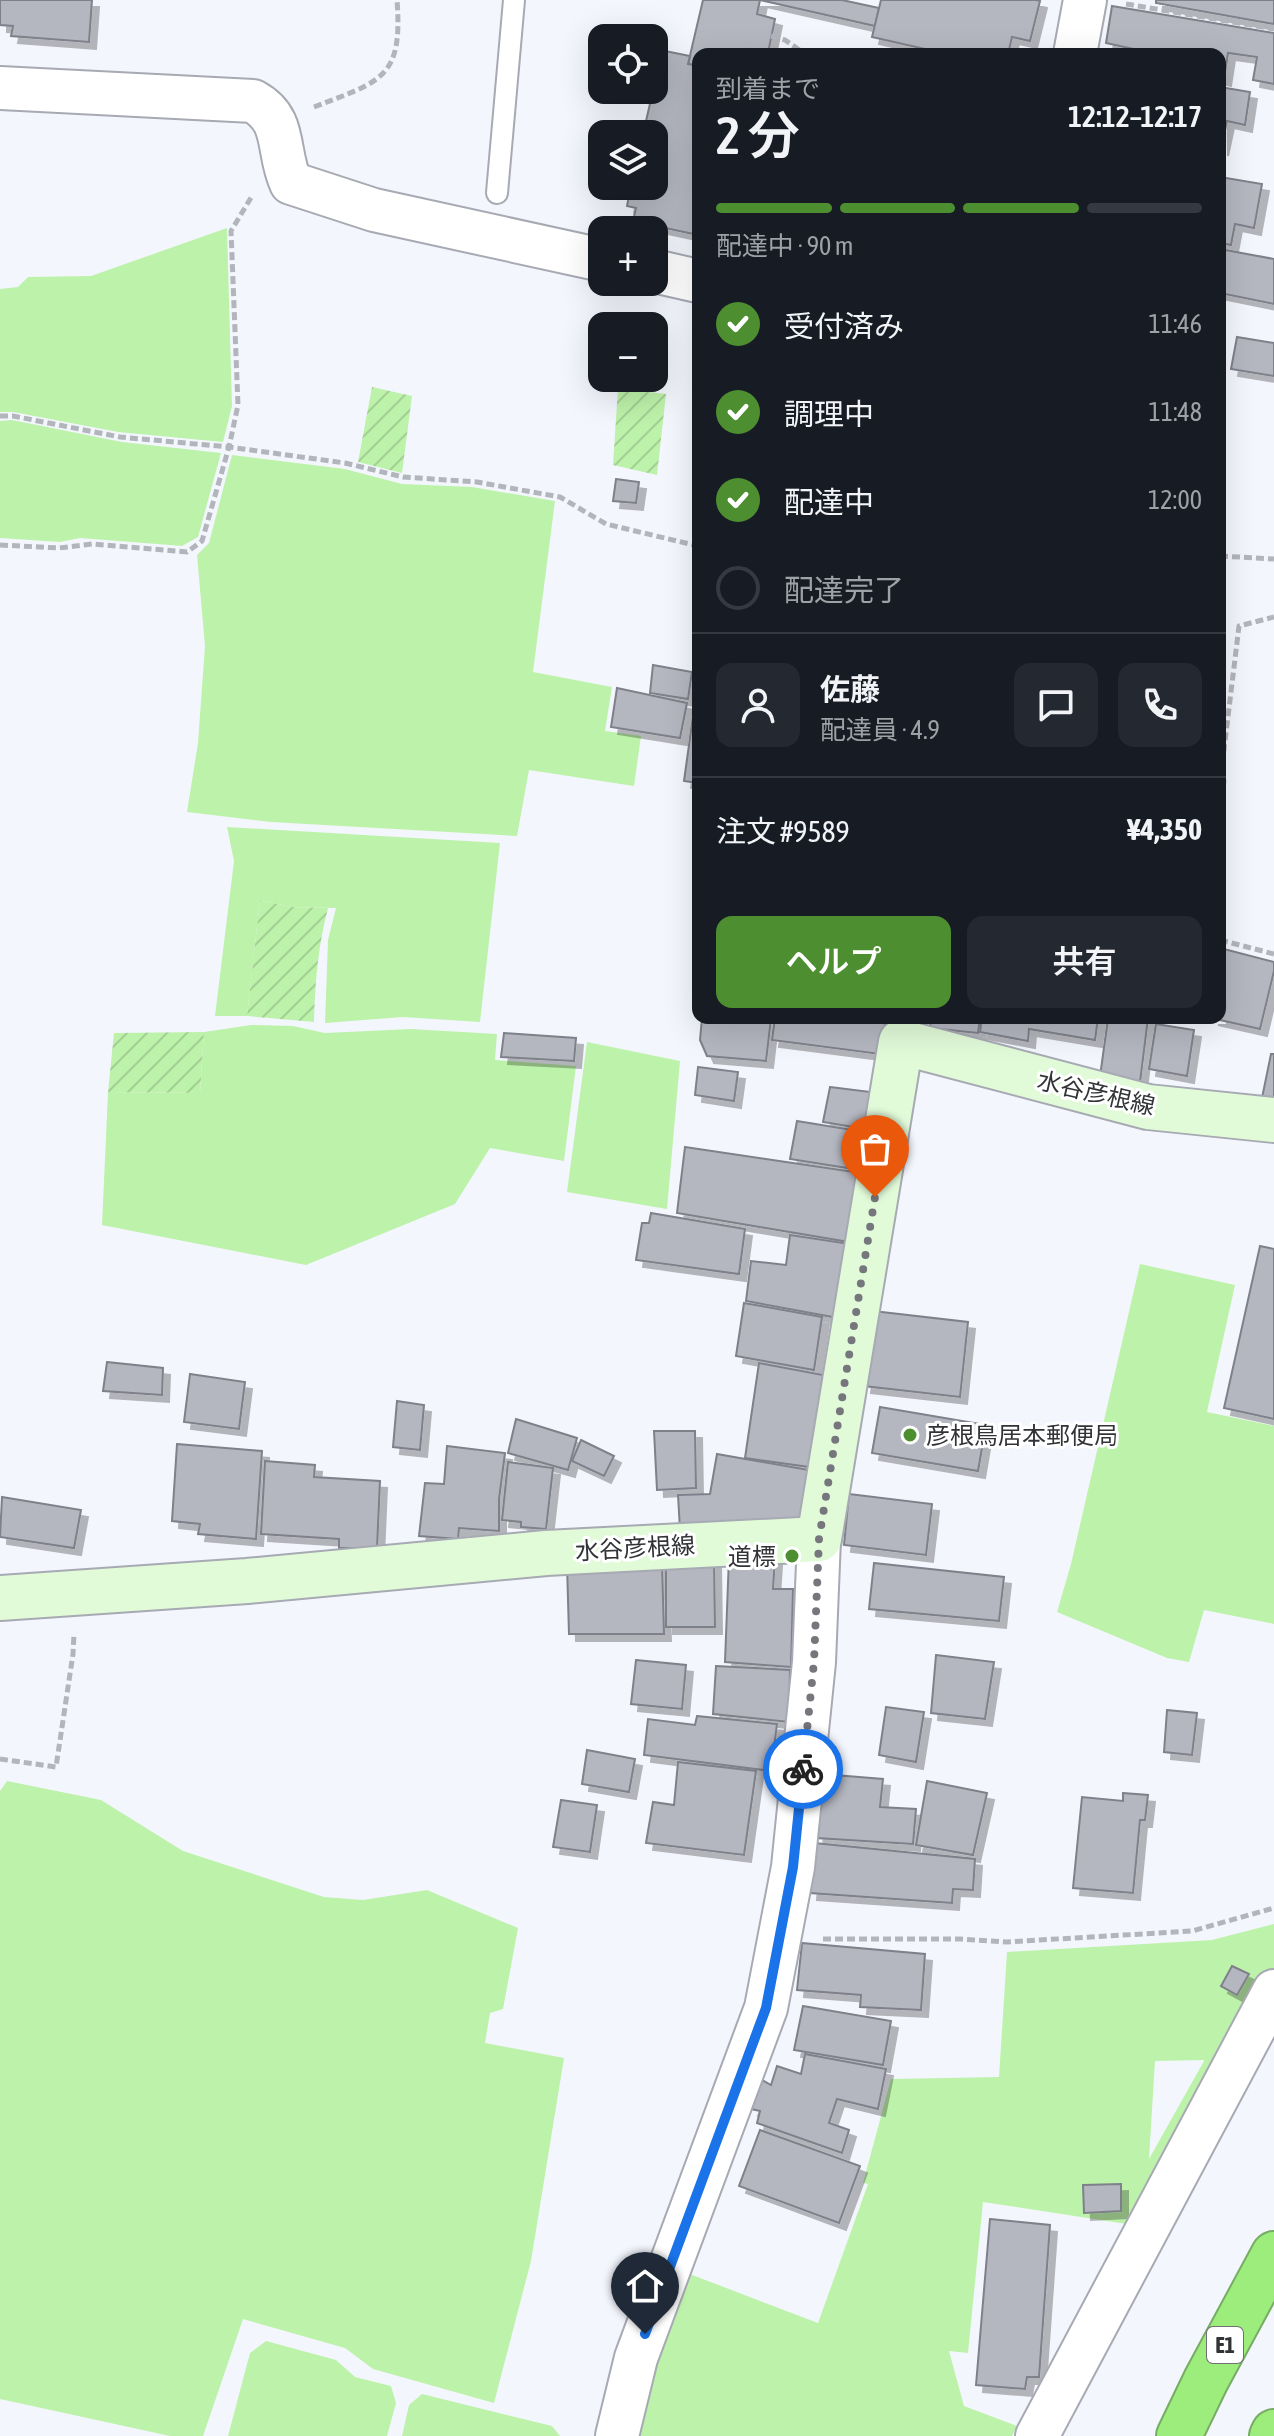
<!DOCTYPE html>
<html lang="ja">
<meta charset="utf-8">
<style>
body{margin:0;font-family:"Asap Condensed","Noto Sans JP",sans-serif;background:#242831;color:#f1f3f6;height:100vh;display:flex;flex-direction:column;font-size:30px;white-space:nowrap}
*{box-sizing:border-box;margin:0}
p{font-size:26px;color:#9ea1a6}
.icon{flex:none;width:44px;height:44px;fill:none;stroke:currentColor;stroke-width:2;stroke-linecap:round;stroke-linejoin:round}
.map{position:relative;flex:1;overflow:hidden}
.drawer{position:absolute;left:692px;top:48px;width:534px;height:976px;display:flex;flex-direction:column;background:#171b24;border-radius:16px;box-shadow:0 8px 32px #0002}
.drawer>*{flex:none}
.buttons{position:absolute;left:588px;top:24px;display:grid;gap:16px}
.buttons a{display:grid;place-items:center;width:80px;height:80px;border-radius:16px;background:#171b24;box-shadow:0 8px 32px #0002;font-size:40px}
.pin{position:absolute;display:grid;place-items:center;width:68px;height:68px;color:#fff;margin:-82px -34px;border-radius:50% 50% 50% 0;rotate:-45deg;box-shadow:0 0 8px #0007}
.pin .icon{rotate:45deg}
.courier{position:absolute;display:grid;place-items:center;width:80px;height:80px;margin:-40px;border:6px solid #1a73e8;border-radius:50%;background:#fff;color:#222;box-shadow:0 2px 10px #0007}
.head em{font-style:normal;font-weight:600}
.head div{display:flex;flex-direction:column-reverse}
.head{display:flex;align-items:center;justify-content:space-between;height:136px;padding:0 24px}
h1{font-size:52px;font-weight:600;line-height:60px}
.bar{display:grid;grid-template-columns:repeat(4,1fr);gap:12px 8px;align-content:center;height:96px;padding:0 24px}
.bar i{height:10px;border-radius:6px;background:#363941}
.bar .on{background:#4d8e30}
.bar p{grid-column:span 4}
.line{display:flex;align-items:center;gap:20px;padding:0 24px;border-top:2px solid #363941}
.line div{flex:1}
.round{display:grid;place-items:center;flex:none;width:84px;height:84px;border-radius:16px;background:#242831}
ol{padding:0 24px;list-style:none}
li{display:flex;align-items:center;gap:24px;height:88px}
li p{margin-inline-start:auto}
li .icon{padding:8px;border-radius:50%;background:#4d8e30;color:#fff;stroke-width:4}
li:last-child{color:#9ea1a6}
li i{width:44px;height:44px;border:4px solid #363941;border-radius:50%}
.primary-button{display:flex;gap:16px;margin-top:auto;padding:16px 24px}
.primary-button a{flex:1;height:92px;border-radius:16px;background:#4d8e30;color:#fff;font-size:32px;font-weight:600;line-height:92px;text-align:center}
.primary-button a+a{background:#242831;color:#f1f3f6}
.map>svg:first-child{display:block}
</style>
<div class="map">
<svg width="1274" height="2436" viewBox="0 0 1274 2436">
<defs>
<pattern id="garden-furrows" width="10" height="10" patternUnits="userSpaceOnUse" patternTransform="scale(2)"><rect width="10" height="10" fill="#bdf2aa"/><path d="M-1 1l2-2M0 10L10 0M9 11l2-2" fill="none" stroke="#a3d093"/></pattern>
<filter id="shadow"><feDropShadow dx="7" dy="7" stdDeviation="0" flood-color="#0004"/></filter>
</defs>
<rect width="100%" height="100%" fill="#f4f6fe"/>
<g fill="#bdf2aa" fill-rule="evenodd">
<polygon points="227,228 232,406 223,442 118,432 13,412 0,412 0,289 18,287 28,277 91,276"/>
<polygon points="12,420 122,442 221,453 198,537 182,546 80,538 60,542 0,538 0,421"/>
<polygon points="232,455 345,469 402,484 472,487 555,501 533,672 612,687 605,731 641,736 634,786 529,770 517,836 271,822 187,812 198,743 205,646 197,555 209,543"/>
<polygon points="227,827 500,843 480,1022 403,1017 325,1023 328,940 336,908 291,907 260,900 247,1016 215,1016 234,861"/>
<polygon points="251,1025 293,1026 325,1033 411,1029 497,1034 495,1060 576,1066 564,1161 490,1148 455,1204 306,1265 102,1225 108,1092 200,1093 204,1032"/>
<polygon points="587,1042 680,1061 667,1209 567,1192"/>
<polygon points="1140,1264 1235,1285 1207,1412 1274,1426 1274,1624 1204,1610 1189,1662 1167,1658 1057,1612 1071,1564"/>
<polygon points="7,1781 101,1800 183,1851 324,1897 363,1900 427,1890 518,1928 503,2009 490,2013 485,2043 564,2058 531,2261 494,2403 373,2369 345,2348 243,2319 203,2436 170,2436 0,2399 0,1791"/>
<path d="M1274 1924V1971L1133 2225 983 2202 968 2353 949 2351 964 2406 1017 2426 1012 2436H632L646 2382 687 2273 818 2323 868 2184 863 2183 891 2079 999 2077 1007 1952 1212 1940ZM1204 2060V2061L1149 2159 1155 2061Z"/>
<polygon points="266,2341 336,2360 355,2377 391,2386 396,2403 387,2436 228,2436 250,2353"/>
<polygon points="422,2394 552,2426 560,2436 402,2436 409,2405"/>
</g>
<g fill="url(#garden-furrows)">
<polygon points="372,387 412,396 402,473 358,462"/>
<polygon points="618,388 666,394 657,475 613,465"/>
<path d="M260 900 291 907 328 908C318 946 315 983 314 1022L247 1016Z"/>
<polygon points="204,1032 200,1093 108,1092 114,1033"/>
</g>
<g fill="#b4b6c0" stroke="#7f818a" stroke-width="2" filter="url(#shadow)">
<polygon points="0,0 92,0 89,42 11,36 13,26 0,25"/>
<polygon points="703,0 760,0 757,14 775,19 768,53 749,49 748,54 698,54 698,66 688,64"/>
<polygon points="760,0 842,0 879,8 875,26"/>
<polygon points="881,0 1036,0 1040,1 1030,41 1012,37 1008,54 947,54 872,37"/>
<polygon points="1156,0 1274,0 1274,24 1156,3"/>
<polygon points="1112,6 1274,33 1274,84 1253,80 1257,57 1228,53 1224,79 1220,78 1220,54 1156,54 1106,43"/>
<polygon points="665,51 690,56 688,64 698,66 698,235 633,221 636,208 627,206 631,186 654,186 654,134 643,134 658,69 661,70"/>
<polygon points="1220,87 1250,92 1245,125 1227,121 1221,149"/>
<polygon points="1220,177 1262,184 1254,228 1235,224 1231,245 1220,243"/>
<polygon points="1220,249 1274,259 1274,304 1220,293"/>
<polygon points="1237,337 1274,343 1274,376 1231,369"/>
<polygon points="616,479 639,482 636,503 613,501"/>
<polygon points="653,665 692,672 688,699 650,693"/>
<polygon points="617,688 687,703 680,738 611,727"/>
<polygon points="695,702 698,702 698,783 684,781"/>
<polygon points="1220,948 1274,962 1274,971 1260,1029 1211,1018 1220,1018"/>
<polygon points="702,1018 771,1018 766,1061 707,1056 700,1040"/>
<polygon points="775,1018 886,1018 880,1054 772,1040"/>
<polygon points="931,1018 980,1018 978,1033 930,1028"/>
<polygon points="982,1018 1098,1018 1095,1040 1029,1029 1028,1041 980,1032"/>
<polygon points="1108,1018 1148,1018 1139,1090 1099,1084"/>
<polygon points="1156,1024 1194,1030 1187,1076 1149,1069"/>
<polygon points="504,1033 576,1038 574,1061 501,1057"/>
<polygon points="1271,1054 1274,1054 1274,1100 1262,1098"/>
<polygon points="698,1067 738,1072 734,1101 695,1095"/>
<polygon points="830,1087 871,1092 866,1129 823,1122"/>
<polygon points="797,1121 865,1132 860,1170 790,1159"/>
<polygon points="685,1147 861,1173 849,1242 677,1213"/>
<polygon points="651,1213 745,1229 739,1274 636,1260 642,1223 649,1223"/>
<polygon points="790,1235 850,1244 838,1318 746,1301 751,1261 786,1265"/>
<polygon points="1260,1246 1274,1249 1274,1419 1224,1408"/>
<polygon points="744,1303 822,1317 814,1370 736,1356"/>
<polygon points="873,1311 968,1322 960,1397 864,1386"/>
<polygon points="107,1362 163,1368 162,1395 103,1391"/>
<polygon points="759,1363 823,1375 809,1467 745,1458"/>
<polygon points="190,1374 245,1382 239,1429 184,1422"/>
<polygon points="397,1401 424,1405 420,1450 393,1447"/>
<polygon points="880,1407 986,1425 978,1471 872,1453"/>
<polygon points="516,1419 577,1438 568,1470 508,1453"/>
<polygon points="654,1431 695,1431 696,1488 657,1490"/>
<polygon points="581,1440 614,1456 604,1476 572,1461"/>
<polygon points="177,1444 262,1451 256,1539 198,1534 200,1524 172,1521"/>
<polygon points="447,1446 505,1453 499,1499 499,1531 459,1528 458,1539 419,1536 425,1483 444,1484"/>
<polygon points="717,1454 809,1470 801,1520 680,1530 678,1495 710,1494"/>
<polygon points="265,1461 315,1465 314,1477 380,1481 377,1548 339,1548 339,1539 261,1534"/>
<polygon points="508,1462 553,1468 546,1529 521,1527 521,1522 502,1520"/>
<polygon points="849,1494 932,1504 926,1555 844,1545"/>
<polygon points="2,1497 81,1510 74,1548 0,1537"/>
<polygon points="729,1557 775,1559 773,1589 793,1589 791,1667 725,1662"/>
<polygon points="666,1558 714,1558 715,1627 666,1627"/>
<polygon points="874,1563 1004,1577 999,1621 869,1609"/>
<polygon points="662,1564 664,1634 569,1634 567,1565"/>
<polygon points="936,1655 994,1662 985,1719 931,1713"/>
<polygon points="636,1660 686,1665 682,1709 631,1704"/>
<polygon points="716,1666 790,1670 789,1722 713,1714"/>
<polygon points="886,1707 924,1712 916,1762 879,1755"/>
<polygon points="1167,1710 1197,1713 1192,1755 1164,1752"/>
<polygon points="697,1716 777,1724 771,1771 644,1755 648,1719 695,1725"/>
<polygon points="587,1750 635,1759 629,1792 582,1784"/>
<polygon points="678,1762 756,1771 744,1855 646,1843 653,1802 674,1805"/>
<polygon points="822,1774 883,1779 880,1807 916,1809 913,1844 816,1838"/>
<polygon points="927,1781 987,1793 973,1855 916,1845"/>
<polygon points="1123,1793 1148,1795 1145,1820 1140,1820 1133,1893 1073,1888 1082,1797 1123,1801"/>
<polygon points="561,1800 597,1805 590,1852 553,1847"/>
<polygon points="814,1843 975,1859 973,1890 953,1889 952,1903 810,1893"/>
<polygon points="802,1943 925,1954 921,2010 860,2007 861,1995 797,1990"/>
<polygon points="1232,1966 1249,1974 1237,1995 1221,1986"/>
<polygon points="803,2006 891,2021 883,2065 794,2050"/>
<polygon points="805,2054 886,2069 878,2109 837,2099 829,2123 849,2130 842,2153 757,2123 760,2111 751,2109 762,2080 771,2085 777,2066 801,2074"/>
<polygon points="760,2130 860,2166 839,2223 739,2186"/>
<polygon points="1121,2184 1121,2211 1084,2213 1083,2185"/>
<polygon points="990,2219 1050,2225 1039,2377 1027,2377 1025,2389 976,2385"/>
</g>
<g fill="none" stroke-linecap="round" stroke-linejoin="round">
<g stroke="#a7a9b3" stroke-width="24">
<polyline id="service" points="497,193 514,0"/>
</g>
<g stroke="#a7a9b3" stroke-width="46">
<g id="minor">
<polyline points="1075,54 1085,0"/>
<path d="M0 88 253 101C288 120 276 151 291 183L374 210 602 260"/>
<polyline points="654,271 698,281"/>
<polyline points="617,2436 636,2358 766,2008 793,1867 814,1662 819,1539"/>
<polyline points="1037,2436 1274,1991"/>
</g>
</g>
<g stroke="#a7a9b3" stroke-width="48">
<polyline id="secondary" points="0,1598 247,1581 546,1553 819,1539 901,1042 1148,1107 1274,1120"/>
</g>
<g stroke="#77ac64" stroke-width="48">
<g id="motorway">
<polyline points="1179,2436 1206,2380 1274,2254"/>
<polyline points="1272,2436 1274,2432"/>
</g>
</g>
<g stroke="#b3b5bc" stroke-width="5" stroke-dasharray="8 4" stroke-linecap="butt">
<polyline points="1126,4 1274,29"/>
<polyline points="771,36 785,40 805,54"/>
<path d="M314 107C381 81 403 79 397 0"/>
<polyline points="0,416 13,416 120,437 229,447 345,463 403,477 477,482 560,497 606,524 698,546"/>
<polyline points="0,545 59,548 92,544 187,552 202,541 229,447 238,405 231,231 252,196"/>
<polyline points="1220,556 1274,559"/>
<polyline points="1220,811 1224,781 1221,774 1239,626 1274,617"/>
<polyline points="1220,940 1274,954"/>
<polyline points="0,1759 56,1767 73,1654 74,1634"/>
<polyline points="823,1939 961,1939 1006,1942 1192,1931 1274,1908"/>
</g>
<use href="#service" stroke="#fff" stroke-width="20"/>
<use href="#minor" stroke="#fff" stroke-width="42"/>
<use href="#secondary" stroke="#e1fad8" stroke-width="44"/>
<use href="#motorway" stroke="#9ced7c" stroke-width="44"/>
</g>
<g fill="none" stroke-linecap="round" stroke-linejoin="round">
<polyline stroke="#76777d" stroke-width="8" stroke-dasharray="0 14.4" points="803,1769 814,1662 819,1539 875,1197"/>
<polyline stroke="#1a73e8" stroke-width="10" points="645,2334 766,2008 793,1867 803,1769"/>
</g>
<g fill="#4d8e30" stroke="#fff" stroke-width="3">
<circle cx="910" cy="1435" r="8"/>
<circle cx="792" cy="1556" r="8"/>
</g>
<g text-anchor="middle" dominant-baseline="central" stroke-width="6" stroke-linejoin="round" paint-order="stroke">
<rect fill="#fff" stroke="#707073" stroke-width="2" x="1207" y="2327" width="36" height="36" rx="6"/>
<g font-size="22" font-weight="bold" fill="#323337">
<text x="1225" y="2345">E1</text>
</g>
<g font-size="24" fill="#323337" stroke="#fff">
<text transform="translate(1096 1093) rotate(13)">水谷彦根線</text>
<text transform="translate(635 1548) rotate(-3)">水谷彦根線</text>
</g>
<g font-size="24" fill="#323337" stroke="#fff" text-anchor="start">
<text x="926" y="1435">彦根鳥居本郵便局</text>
<text x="776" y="1556" text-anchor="end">道標</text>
</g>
</g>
</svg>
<div class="buttons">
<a><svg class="icon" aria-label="locate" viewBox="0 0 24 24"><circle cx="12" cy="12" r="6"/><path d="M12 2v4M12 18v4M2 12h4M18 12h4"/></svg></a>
<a><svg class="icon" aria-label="layers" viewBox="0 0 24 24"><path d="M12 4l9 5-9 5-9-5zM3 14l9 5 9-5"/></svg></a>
<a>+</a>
<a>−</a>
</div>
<div class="pin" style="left:875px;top:1197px;background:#ea580c"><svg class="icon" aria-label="bag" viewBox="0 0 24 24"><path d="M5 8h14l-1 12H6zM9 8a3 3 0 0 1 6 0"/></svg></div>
<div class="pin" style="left:645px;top:2334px;background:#1f2937"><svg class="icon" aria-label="home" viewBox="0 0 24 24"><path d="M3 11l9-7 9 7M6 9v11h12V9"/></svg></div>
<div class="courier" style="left:803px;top:1769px"><svg class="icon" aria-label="bike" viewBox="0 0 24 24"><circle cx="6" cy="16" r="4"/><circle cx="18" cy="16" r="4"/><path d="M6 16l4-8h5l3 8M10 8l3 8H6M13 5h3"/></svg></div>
<section class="drawer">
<div class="head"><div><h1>2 分</h1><p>到着まで</p></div><em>12:12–12:17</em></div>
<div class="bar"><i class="on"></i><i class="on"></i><i class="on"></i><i></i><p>配達中 · 90 m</p></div>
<ol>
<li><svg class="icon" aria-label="check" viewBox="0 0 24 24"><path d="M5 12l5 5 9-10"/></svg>受付済み<p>11:46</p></li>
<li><svg class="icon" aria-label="check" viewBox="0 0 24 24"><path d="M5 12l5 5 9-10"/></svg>調理中<p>11:48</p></li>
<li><svg class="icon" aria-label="check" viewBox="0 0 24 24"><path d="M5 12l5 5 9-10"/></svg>配達中<p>12:00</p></li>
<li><i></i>配達完了</li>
</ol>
<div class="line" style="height:144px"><a class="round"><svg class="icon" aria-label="person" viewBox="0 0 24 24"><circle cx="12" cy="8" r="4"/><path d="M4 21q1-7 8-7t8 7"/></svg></a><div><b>佐藤</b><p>配達員 · 4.9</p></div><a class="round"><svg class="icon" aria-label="chat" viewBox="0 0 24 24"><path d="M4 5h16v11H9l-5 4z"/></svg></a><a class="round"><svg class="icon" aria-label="phone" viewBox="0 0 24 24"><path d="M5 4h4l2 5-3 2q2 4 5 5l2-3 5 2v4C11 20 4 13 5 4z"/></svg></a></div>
<div class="line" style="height:104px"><div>注文 #9589</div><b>¥4,350</b></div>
<div class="primary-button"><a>ヘルプ</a><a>共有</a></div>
</section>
</div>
